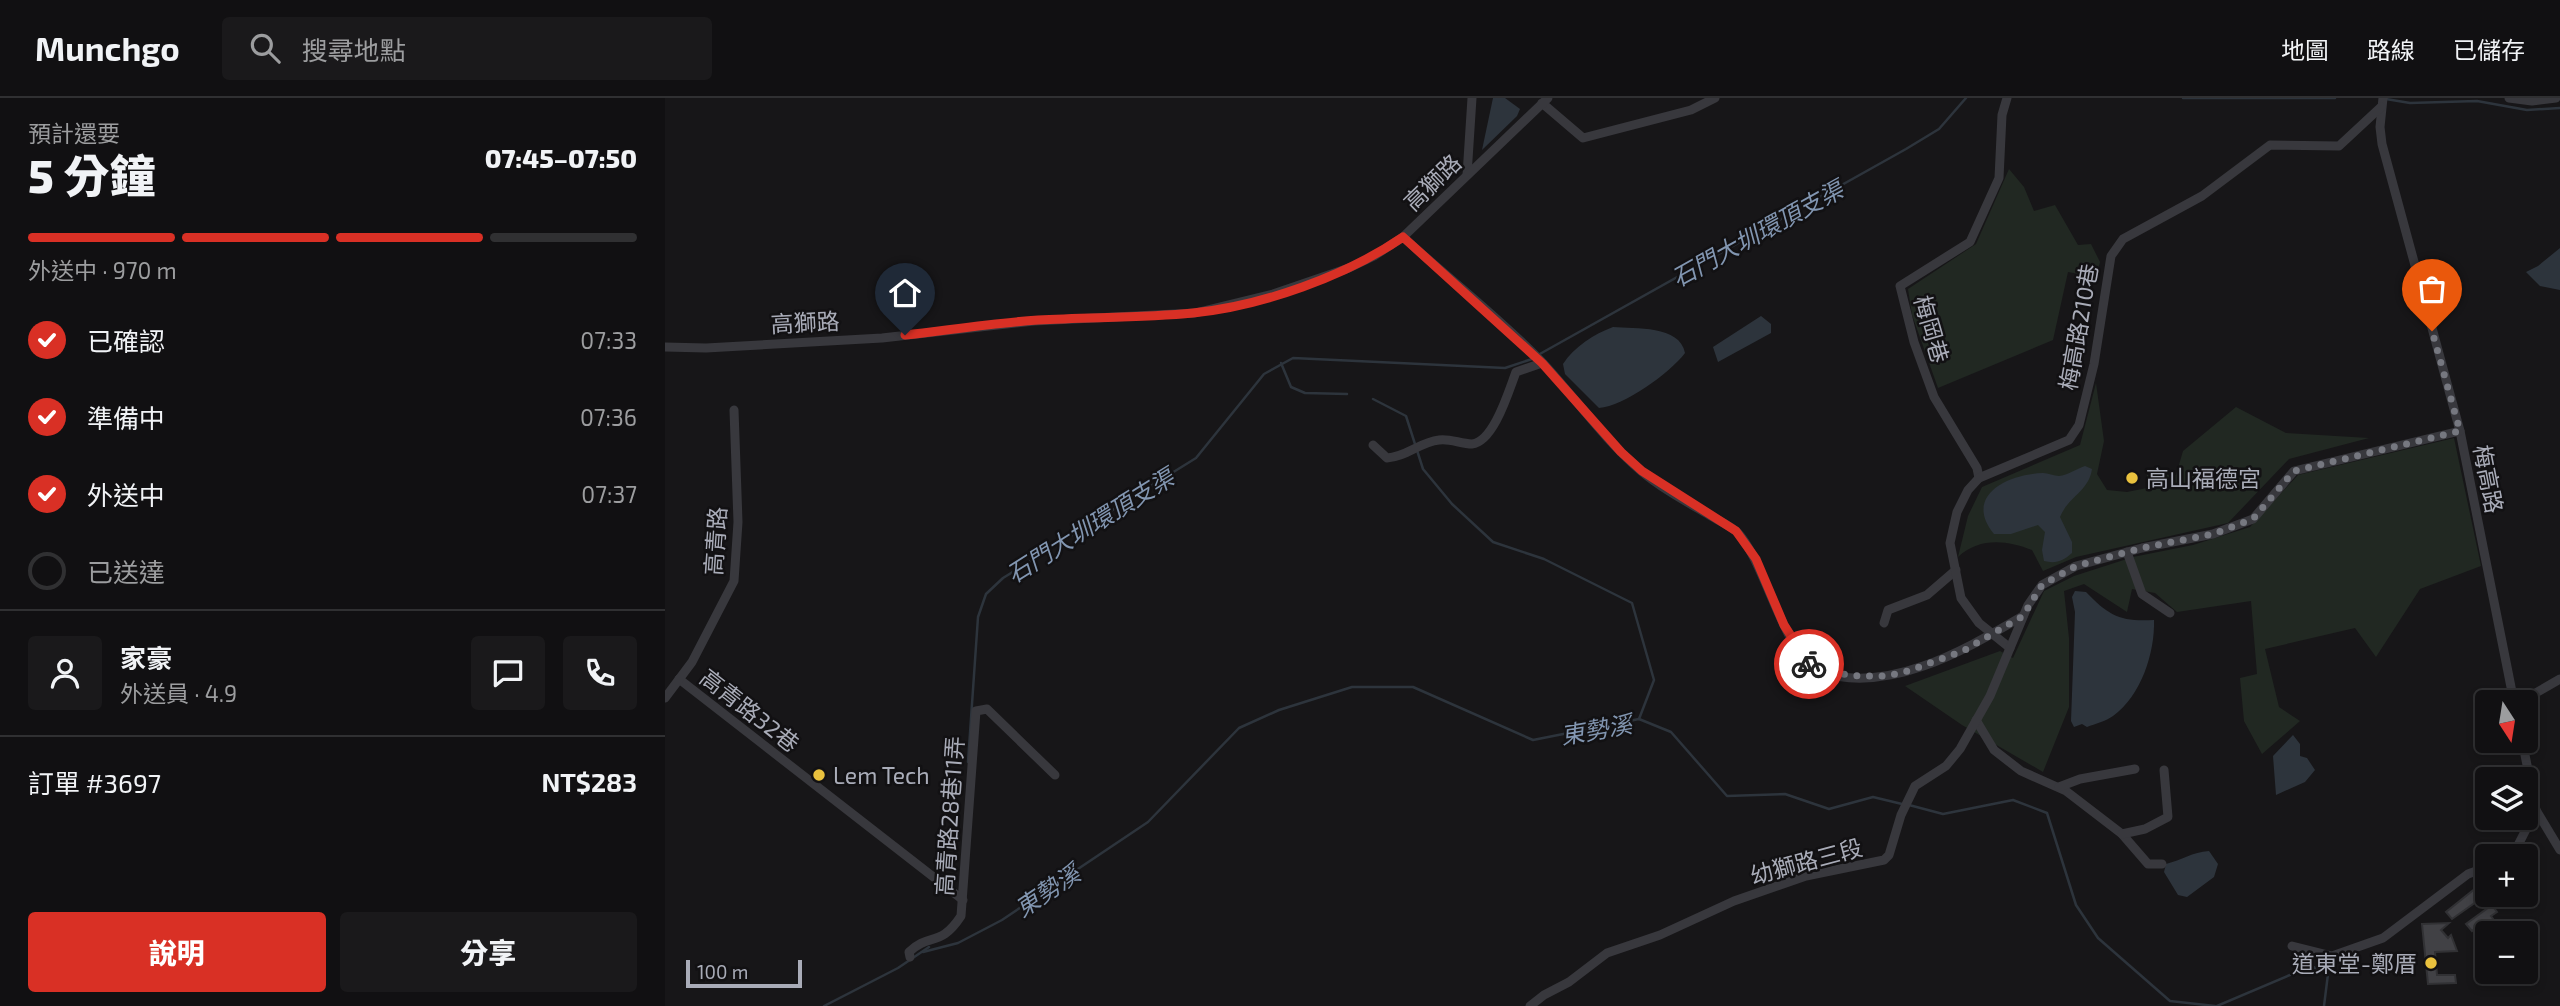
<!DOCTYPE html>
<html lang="zh-TW">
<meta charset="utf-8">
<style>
body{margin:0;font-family:"Exo 2","Noto Sans TC",sans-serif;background:#1a191b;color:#f1f3f6;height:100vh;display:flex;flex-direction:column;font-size:26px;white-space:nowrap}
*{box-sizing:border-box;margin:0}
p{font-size:23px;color:#9c9d9f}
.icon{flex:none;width:38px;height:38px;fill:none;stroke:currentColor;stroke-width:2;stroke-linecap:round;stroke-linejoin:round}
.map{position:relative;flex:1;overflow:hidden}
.details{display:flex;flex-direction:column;background:#111012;width:665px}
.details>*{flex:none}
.needle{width:46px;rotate:168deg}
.buttons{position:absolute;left:1810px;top:592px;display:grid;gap:14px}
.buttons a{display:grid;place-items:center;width:63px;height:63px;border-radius:7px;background:#111012;box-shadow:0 4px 10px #0003,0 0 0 2px #303032;font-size:35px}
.scale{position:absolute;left:21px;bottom:18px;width:116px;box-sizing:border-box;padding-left:7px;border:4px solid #a9acb8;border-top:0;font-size:19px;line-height:24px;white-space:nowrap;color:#a9acb8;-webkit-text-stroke:5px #121113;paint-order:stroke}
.pin{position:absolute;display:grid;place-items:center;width:60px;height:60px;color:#fff;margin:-72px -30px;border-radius:50% 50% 50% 0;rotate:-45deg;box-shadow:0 0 7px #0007}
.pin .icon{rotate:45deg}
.courier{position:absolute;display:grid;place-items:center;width:70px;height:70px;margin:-35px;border:5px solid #d93025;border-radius:50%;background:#fff;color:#222;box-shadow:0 2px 9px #0007}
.overview em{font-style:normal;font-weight:800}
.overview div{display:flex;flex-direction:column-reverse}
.overview{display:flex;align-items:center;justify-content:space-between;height:119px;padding:0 28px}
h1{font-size:46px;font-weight:800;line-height:52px}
.bar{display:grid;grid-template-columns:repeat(4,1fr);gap:10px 7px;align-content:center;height:84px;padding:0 28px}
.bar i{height:9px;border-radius:5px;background:#303032}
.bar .on{background:#d93025}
.bar p{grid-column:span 4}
.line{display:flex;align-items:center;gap:18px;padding:0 28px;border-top:2px solid #303032}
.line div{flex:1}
.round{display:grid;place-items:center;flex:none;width:74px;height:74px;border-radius:7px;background:#1a191b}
ol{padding:0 28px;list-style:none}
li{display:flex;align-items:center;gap:21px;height:77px}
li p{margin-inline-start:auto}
li .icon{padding:7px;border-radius:50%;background:#d93025;color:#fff;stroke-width:4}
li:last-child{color:#9c9d9f}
li i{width:38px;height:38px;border:4px solid #303032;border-radius:50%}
.button{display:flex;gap:14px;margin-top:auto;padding:14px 28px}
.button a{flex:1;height:80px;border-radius:7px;background:#d93025;color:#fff;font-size:28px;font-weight:800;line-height:80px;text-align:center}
.button a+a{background:#1a191b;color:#f1f3f6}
header{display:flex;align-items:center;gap:42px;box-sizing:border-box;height:98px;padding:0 35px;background:#111012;border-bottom:2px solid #303032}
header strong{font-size:33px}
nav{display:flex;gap:38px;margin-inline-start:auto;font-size:24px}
.search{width:490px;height:63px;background:#1a191b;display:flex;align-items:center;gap:18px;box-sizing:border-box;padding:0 24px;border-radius:7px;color:#9c9d9f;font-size:26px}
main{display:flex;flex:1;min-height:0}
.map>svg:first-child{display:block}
</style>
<header>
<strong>Munchgo</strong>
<div class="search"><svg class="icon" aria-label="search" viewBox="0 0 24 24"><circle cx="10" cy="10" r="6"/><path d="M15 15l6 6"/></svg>搜尋地點</div>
<nav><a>地圖</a><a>路線</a><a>已儲存</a></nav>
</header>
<main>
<section class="details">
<div class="overview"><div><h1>5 分鐘</h1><p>預計還要</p></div><em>07:45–07:50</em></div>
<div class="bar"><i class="on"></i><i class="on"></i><i class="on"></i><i></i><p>外送中 · 970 m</p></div>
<ol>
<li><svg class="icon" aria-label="check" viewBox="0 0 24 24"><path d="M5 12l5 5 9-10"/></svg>已確認<p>07:33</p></li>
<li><svg class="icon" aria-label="check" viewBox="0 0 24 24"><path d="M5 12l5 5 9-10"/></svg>準備中<p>07:36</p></li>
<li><svg class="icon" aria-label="check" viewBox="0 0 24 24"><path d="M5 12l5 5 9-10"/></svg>外送中<p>07:37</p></li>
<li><i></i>已送達</li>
</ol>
<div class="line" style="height:126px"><a class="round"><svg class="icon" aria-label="person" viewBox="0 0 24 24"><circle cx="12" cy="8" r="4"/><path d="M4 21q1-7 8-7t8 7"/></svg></a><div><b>家豪</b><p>外送員 · 4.9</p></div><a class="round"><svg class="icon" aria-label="chat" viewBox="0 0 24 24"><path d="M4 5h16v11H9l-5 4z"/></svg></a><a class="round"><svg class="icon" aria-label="phone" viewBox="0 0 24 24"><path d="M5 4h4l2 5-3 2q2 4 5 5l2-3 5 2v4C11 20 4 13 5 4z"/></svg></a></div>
<div class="line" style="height:91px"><div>訂單 #3697</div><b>NT$283</b></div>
<div class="button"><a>說明</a><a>分享</a></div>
</section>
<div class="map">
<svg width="1895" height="908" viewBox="0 0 1895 908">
<rect width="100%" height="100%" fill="#171618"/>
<g fill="#212822">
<polygon points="1344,71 1359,89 1369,113 1390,107 1413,147 1426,146 1435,164 1431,179 1403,174 1388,242 1273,290 1247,217 1243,191 1311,146"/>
<path d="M1431 285 1439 343 1432 376 1442 392 1462 394 1482 390V377H1511L1518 353 1571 309 1621 335 1704 340 1624 361 1563 425 1411 459 1378 473 1367 452C1342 442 1314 439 1293 459L1303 418 1317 389 1415 347Z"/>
<polygon points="1789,340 1816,468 1755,491 1711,559 1690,530 1600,551 1614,609 1635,623 1597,656 1579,623 1575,580 1592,576 1586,503 1512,514 1490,495 1467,491 1462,514 1419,486 1399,493 1404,540 1404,609 1378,674 1297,627 1240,588 1335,553 1348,560 1379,493 1409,478 1468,459 1528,447 1585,429 1633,377"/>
</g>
<g fill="#2d343c">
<polygon points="828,0 840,0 855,11 852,18 817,52"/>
<polygon points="1895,150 1895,192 1875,188 1861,174 1873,168"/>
<polygon points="1096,218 1106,226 1106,235 1053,264 1048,249"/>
<path d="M948 229C970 231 1015 227 1020 255 1005 275 959 308 934 310L900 276 898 266C909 249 929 236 948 229Z"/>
<path d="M1420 368 1427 371C1424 393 1403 399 1395 419L1407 444V455C1398 463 1391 466 1379 463L1377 452 1380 434 1373 427 1346 436H1329C1298 398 1342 376 1378 375 1383 375 1389 378 1394 378 1403 377 1411 371 1420 368Z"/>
<path d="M1410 493 1421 494C1444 518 1456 524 1489 522 1490 555 1476 598 1448 618 1441 623 1430 626 1422 629L1417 626 1409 629 1406 623 1410 514 1407 499Z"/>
<polygon points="1628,637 1635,646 1635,658 1642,660 1650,672 1640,684 1611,697 1608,658"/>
<path d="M1544 753 1553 766 1549 779 1522 799 1513 797 1499 774 1501 766C1517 762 1527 754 1544 753Z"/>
</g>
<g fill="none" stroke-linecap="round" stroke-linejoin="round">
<g stroke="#2d343c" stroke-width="2.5">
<polyline points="1518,0 1670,0"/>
<polyline points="1721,1 1745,5 1812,3 1862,12 1895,10"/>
<polyline points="873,257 1241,51 1274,31 1301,0"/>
<polyline points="616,265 626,289 640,295 682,296"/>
<polyline points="708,301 741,318 758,371 787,406 828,444 879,461 967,505 989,582 974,621"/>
<polyline points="303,664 313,519 321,496 338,480 531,360 599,276 628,260 840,270 867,261"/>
<polyline points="1244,707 1278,716 1348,702 1382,715 1411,807 1433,840 1505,903 1550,908"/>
<polyline points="258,854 293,845 337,822 483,724 574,630 614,612 687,589 748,589 868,642 974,621 1006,634 1062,698 1120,696 1164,711 1208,699 1237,706"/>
<polyline points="159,908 233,870 264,849"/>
<polyline points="1552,908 1646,868 1663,876 1659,908"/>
</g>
</g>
<g fill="#414145" stroke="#313134" stroke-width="2">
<polygon points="1811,790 1818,799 1787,821 1781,814"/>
<polygon points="1827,807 1832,814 1826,818 1831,825 1823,831 1818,824 1807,833 1801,826"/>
<polygon points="1784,825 1776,832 1783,840 1786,837 1792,853 1770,854 1772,877 1790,877 1791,885 1763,886 1757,826"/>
</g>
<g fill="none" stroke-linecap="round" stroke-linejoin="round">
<g stroke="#38383d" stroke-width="9">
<polyline points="1718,0 1715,29 1717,46 1795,333 1849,604"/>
<polyline points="1844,0 1867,3 1891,0"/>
<polyline points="877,5 918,40 1026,12 1050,0"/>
<polyline points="802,77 807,0"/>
<path d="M738 139C784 181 836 221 879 266 911 301 939 341 975 372 996 390 1022 404 1046 418 1054 423 1066 428 1073 435 1099 462 1122 563 1155 574 1225 597 1301 551 1358 518"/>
<polyline points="0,249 41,250 217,240 369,223 530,215 608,196 684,170 709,158 738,139 883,0"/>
<path d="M708 347 722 360C741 359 755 344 774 342 784 340 796 346 807 346 829 344 844 292 851 274L877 265"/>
<polyline points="1314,380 1312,370 1269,299 1249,244 1235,188 1305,144 1334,80 1337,17 1342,0"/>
<polyline points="1462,454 1477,496 1505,515"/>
<polyline points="1219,525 1223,512 1262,497 1291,472"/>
<polyline points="1345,550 1314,525 1296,500 1285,445 1292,414 1303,392 1314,380 1404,342 1414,327 1429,266 1446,158 1458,141 1537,98 1605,47 1674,48 1716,9"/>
<polyline points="14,581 298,802"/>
<polyline points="0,600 27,564 69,483 73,424 69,312"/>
<polyline points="1855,604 1895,581"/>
<polyline points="1311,622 1329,652 1356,673 1401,693 1457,736 1483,766 1497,766"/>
<polyline points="1857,642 1871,712 1895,752"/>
<polyline points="1394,689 1415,681 1470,671"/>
<polyline points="1457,736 1480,731 1503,719 1499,672"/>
<polyline points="1844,758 1850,753 1871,712"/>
<polyline points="1627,848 1667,858 1718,840 1803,776 1822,769"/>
<path d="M245 859 244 854C265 834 275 850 296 818L311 613 322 611 390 677"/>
<polyline points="865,908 879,897 904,884 942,855 995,837 1069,803 1141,778 1219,762 1224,757 1236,717 1250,688 1281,668 1295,651 1325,598 1363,507 1377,487 1411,468 1477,450 1548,436 1588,421 1629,373 1795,333"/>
</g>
</g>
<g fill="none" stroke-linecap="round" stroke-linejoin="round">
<polyline stroke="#767880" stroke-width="7" stroke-dasharray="0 12.6" points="1144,566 1154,573 1193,578 1222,578 1243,573 1298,553 1358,518 1377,487 1411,468 1477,450 1548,436 1588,421 1629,373 1795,333 1767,233"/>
<path stroke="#d93025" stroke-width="9" d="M240 237C284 232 329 225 373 222 424 219 477 220 528 215 597 208 681 178 738 139L877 265 956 354 977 373 1071 433 1091 461 1119 527 1144 566"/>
</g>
<g fill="#e9c13e" stroke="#121113" stroke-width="2.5">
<circle cx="1467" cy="380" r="7"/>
<circle cx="154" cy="677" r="7"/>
<circle cx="1766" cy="865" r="7"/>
</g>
<g text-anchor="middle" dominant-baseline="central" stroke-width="5" stroke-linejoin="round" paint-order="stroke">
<g font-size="23" fill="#a9acb8" stroke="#121113">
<text transform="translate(767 84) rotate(-44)">高獅路</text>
<text transform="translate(140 224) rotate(-3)">高獅路</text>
<text transform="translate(1413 229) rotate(-80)">梅高路210巷</text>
<text transform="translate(1267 231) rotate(74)">梅岡巷</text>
<text transform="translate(1824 381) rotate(79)">梅高路</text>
<text transform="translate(50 443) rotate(-86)">高青路</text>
<text transform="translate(85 612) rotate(38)">高青路32巷</text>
<text transform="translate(284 718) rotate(-86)">高青路28巷11弄</text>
<text transform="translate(1141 763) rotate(-15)">幼獅路三段</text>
</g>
<g font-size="23" fill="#a9acb8" stroke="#121113" text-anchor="start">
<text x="1481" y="380">高山福德宮</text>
<text x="168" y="677">Lem Tech</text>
<text x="1752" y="865" text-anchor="end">道東堂-鄭厝</text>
</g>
<g font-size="24" font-style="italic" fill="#8296b1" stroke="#121113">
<text transform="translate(1092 135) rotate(-29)">石門大圳環頂支渠</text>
<text transform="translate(425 427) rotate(-32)">石門大圳環頂支渠</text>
<text transform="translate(931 631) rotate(-10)">東勢溪</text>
<text transform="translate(382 792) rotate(-34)">東勢溪</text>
</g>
</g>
</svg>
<div class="buttons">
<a><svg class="needle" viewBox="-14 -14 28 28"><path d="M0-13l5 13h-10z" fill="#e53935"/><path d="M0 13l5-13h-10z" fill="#9c9d9f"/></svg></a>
<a><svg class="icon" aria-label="layers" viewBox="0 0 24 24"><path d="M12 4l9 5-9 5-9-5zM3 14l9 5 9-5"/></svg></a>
<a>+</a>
<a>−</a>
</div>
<div class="scale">100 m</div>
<div class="pin" style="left:1767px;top:233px;background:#ea580c"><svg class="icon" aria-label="bag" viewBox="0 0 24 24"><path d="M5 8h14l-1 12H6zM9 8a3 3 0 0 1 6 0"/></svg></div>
<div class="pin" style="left:240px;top:237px;background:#1f2937"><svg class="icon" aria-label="home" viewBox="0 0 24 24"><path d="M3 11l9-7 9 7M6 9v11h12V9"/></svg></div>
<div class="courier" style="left:1144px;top:566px"><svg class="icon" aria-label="bike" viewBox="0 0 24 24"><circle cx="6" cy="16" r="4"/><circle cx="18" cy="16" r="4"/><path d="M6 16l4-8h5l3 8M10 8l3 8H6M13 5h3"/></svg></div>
</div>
</main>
